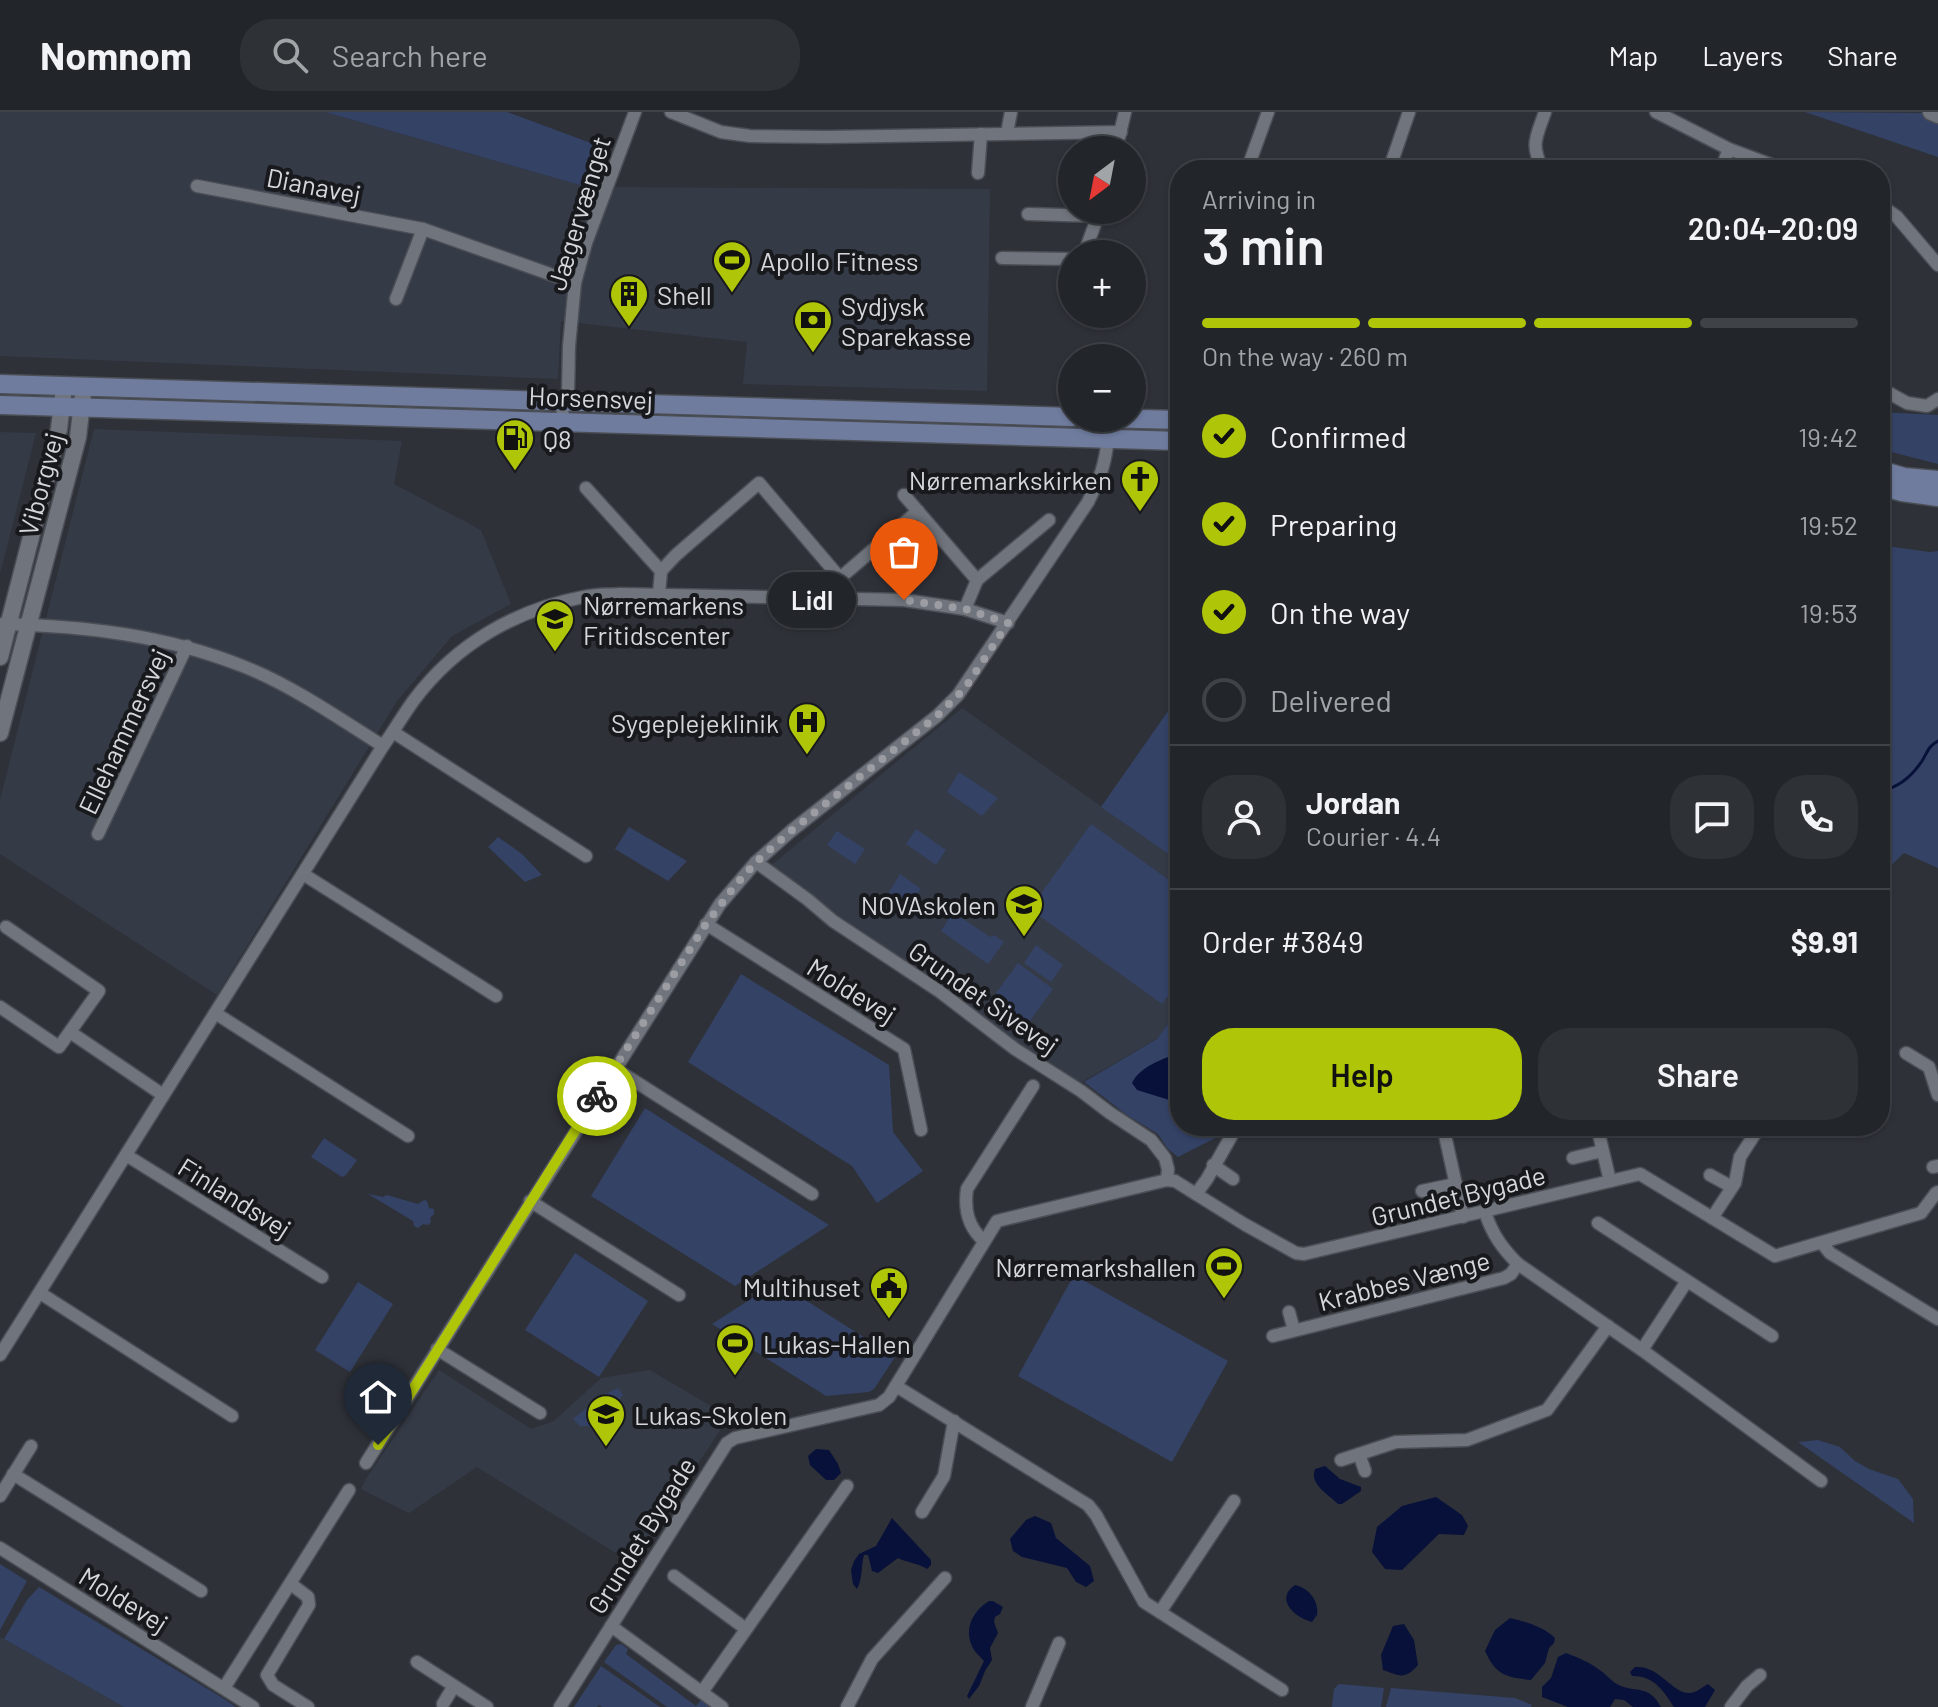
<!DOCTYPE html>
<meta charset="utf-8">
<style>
body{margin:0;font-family:Barlow,sans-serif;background:#2e3136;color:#f1f3f6;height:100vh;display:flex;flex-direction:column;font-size:30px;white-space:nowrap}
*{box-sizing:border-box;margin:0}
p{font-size:26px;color:#a2a5a8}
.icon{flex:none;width:44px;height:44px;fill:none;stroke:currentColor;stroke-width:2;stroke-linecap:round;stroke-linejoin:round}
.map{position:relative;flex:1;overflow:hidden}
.panel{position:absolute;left:1170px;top:48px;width:720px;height:976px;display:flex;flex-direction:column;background:#22252a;border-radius:32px;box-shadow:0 2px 6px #0004,0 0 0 2px #3f4247}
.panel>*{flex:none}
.needle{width:52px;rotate:212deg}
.tools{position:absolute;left:1058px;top:24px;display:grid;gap:16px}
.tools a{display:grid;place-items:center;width:88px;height:88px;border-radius:50%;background:#22252a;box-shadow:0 2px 6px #0004,0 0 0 2px #3f4247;font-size:40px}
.pin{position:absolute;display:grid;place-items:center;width:68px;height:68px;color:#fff;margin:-82px -34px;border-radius:50% 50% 50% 0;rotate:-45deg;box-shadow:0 0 8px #0007}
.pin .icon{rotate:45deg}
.courier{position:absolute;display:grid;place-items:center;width:80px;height:80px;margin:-40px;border:6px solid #afc507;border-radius:50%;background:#fff;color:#222;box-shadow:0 2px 10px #0007}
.bubble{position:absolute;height:56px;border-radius:28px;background:#22252a;box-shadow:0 2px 6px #0004,0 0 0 2px #3f4247;font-size:26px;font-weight:600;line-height:56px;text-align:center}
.headline em{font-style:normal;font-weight:600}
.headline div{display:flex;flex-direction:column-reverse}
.headline{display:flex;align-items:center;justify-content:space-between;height:136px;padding:0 32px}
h1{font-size:52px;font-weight:600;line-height:60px}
.bar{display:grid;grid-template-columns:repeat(4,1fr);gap:12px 8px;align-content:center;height:96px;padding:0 32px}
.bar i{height:10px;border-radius:6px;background:#3f4247}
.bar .selected{background:#afc507}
.bar p{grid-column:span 4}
.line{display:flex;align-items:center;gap:20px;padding:0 32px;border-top:2px solid #3f4247}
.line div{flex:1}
.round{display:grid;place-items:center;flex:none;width:84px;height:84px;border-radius:32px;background:#2e3136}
ol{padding:0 32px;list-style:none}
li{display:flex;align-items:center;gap:24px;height:88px}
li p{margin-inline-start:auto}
li .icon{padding:8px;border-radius:50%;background:#afc507;color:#111;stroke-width:4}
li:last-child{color:#a2a5a8}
li i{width:44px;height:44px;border:4px solid #3f4247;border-radius:50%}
.button{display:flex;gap:16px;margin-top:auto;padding:16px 32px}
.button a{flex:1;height:92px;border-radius:32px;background:#afc507;color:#111;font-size:32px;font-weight:600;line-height:92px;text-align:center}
.button a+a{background:#2e3136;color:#f1f3f6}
header{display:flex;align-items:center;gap:48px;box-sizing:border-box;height:112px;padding:0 40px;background:#22252a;border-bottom:2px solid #3f4247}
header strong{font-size:38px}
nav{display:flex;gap:44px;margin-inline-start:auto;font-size:28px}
.search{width:560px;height:72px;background:#2e3136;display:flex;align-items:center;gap:20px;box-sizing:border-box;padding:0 28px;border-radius:32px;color:#a2a5a8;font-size:30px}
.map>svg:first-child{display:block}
</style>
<header>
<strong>Nomnom</strong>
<div class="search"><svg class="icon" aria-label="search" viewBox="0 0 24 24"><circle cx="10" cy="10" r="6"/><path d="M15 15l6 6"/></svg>Search here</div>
<nav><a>Map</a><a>Layers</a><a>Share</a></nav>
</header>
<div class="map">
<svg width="1938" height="1595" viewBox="0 0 1938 1595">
<rect width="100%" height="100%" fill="#2e3138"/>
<g fill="#353a47">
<polygon points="0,0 325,0 587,75 990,77 987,279 743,272 747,230 561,209 558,267 0,244"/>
<polygon points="94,317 402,329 394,372 481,418 511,492 452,524 397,589 217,883 0,742 0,688"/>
<polygon points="0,320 36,321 0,462"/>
<polygon points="962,596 1180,750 1180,896 1158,926 1077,973 769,755"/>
<polygon points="439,1258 531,1317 554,1309 601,1266 650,1258 729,1305 632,1451 477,1355 409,1401 361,1377 366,1367"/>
<polygon points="0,1525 4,1527 124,1595 0,1595"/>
</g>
<g fill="#344266">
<polygon points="325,0 507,0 607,37 587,75"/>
<polygon points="1805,0 1928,1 1938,8 1938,45"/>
<polygon points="1880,300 1938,303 1938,352 1880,337"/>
<polygon points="1880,433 1929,440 1938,439 1938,756 1904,741 1880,764"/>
<polygon points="1180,582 1180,750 1101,695"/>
<polygon points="959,660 998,686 982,704 947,680"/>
<polygon points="1091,712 1180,776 1180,867 1162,892 1030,797"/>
<polygon points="629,715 687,749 668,769 615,737"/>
<polygon points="916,717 946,738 936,753 906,732"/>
<polygon points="837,719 865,737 855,752 827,733"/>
<polygon points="498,725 522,742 542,763 525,770 488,735"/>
<polygon points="900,762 921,777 906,795 888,782"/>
<polygon points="953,800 990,825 994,823 1004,830 988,852 941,819"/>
<polygon points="1036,833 1063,853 1051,870 1024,851"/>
<polygon points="1018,851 1053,877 1027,913 991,888"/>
<polygon points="741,862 889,953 893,1020 923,1059 877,1091 852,1054 688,950"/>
<polygon points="1180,896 1180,1014 1229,1014 1225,1021 1178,1045 1168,1037 1158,1022 1127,1003 1084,970 1157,927"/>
<polygon points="645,996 829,1113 735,1174 591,1084"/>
<polygon points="324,1026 357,1048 346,1063 342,1065 311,1045"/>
<polygon points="368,1082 383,1085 387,1083 418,1092 424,1088 427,1089 429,1096 434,1097 434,1102 430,1106 431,1110 428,1113 423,1112 418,1116 414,1114 413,1109"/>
<polygon points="575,1141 648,1189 599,1265 525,1218"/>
<polygon points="1074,1163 1228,1249 1172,1350 1018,1264"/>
<polygon points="358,1170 393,1192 350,1260 315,1238"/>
<polygon points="777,1170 895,1245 874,1277 869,1280 826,1284 712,1212"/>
<polygon points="618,1276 623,1283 597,1314 580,1314 573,1307 601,1284"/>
<polygon points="1818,1328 1840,1335 1855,1349 1869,1357 1898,1367 1913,1387 1914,1411 1798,1330"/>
<polygon points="0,1452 27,1469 0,1518"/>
<polygon points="39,1475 221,1585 236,1595 124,1595 4,1527 27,1488"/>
<polygon points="621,1532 628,1537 626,1542 696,1594 701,1588 710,1595 667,1595 604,1550 616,1533"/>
<polygon points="601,1554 660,1595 602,1595 599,1593 597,1595 574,1595"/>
<polygon points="1339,1572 1384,1576 1381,1595 1332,1595 1334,1577"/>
<polygon points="1391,1576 1515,1586 1532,1593 1531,1595 1386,1595"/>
</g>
<g fill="#08113a">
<path d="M1180 940 1179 991 1137 978 1132 971C1140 954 1164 947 1180 940Z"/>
<polygon points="816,1337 829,1338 838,1352 841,1361 834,1368 826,1368 810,1353 808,1344"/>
<path d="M1325 1354 1340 1367 1361 1375V1379L1342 1392H1338C1328 1382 1309 1372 1315 1357Z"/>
<polygon points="1436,1385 1462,1403 1468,1414 1464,1423 1439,1422 1402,1458 1385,1457 1372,1440 1377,1415 1402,1394"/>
<polygon points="1035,1404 1051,1411 1056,1426 1090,1454 1094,1469 1086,1475 1076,1470 1067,1456 1022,1445 1013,1439 1010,1427 1026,1408"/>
<path d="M892 1406 931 1448V1453L927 1457C918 1451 908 1451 898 1446L878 1461 872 1459 868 1443H864C861 1453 863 1466 857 1477L853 1472 851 1458 854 1449 859 1442 876 1434Z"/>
<path d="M1295 1473C1309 1476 1319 1489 1317 1503L1312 1510C1295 1506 1274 1487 1295 1473Z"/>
<path d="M989 1489H993L1003 1495 1000 1502 995 1505 994 1510 998 1521 990 1536 992 1548 985 1559 979 1574 969 1587 967 1584 984 1549C980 1544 974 1540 972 1534 964 1516 973 1499 989 1489Z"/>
<path d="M1510 1506C1526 1510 1543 1514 1555 1526L1554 1531 1549 1536 1545 1551 1531 1568C1505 1565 1496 1563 1485 1539L1495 1518Z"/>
<path d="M1404 1512 1414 1528 1418 1553C1405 1568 1400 1564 1383 1558L1381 1543 1393 1514Z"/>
<path d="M1566 1541C1579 1546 1591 1551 1601 1559 1607 1563 1611 1569 1617 1572 1635 1582 1648 1571 1661 1595H1633L1624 1588 1615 1587 1610 1595H1568L1542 1585V1575L1551 1566 1558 1545Z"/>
<path d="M1635 1555C1660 1553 1672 1582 1690 1581 1696 1581 1702 1575 1708 1572L1715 1578 1705 1595H1674C1664 1579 1653 1563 1632 1564L1630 1560Z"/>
</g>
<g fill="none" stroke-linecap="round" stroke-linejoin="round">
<path stroke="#08113a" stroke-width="3" d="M1880 679C1898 676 1912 664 1922 649 1927 641 1929 633 1938 629"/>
<g stroke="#4b4e55" stroke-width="15">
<g id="minor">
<polyline points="671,0 721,20 750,24 827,25 1121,20"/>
<polyline points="1656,0 1729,37 1785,58"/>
<polyline points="1007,21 1011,0"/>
<polyline points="1116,38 1125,0"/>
<polyline points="1247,58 1268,0"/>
<polyline points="1389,58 1409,0"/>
<path d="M1543 58C1530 32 1536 26 1545 0"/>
<polyline points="1721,58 1729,37"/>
<polyline points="978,61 981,22"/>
<polyline points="197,74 423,117 575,171"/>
<polyline points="1880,93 1897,105 1938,153"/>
<polyline points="1028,102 1096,104"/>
<polyline points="1084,142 1099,101"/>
<polyline points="1002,146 1072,147"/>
<polyline points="396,187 423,117"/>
<polyline points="1880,276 1907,291 1927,294 1938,287"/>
<polyline points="562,311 563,289 568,281 569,234 575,171 586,131 635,0"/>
<polyline points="586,376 661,459 659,482"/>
<polyline points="904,383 977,468 965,497"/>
<polyline points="661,459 676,443 759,371 840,466 837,486"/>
<polyline points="840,466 918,399"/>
<polyline points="977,468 1049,408"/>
<path d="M0 512C86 514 165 523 245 555 291 573 340 607 383 634"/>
<polyline points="393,620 586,744"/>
<polyline points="98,722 187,534"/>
<polyline points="756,750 807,787 833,809 939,879 1015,937 1081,979 1110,1001 1151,1028 1165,1046 1168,1057 1167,1068"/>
<polyline points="303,762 496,884"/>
<polyline points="706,812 904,937 921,1018"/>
<polyline points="0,895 59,935 99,879 6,815"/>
<polyline points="215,901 408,1024"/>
<polyline points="70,920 163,983"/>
<polyline points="1906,941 1929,955 1938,983"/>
<polyline points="614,956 812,1082"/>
<polyline points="1443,1014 1463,1105"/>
<polyline points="1597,1014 1610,1069"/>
<polyline points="126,1043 322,1165"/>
<polyline points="1573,1046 1602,1039"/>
<polyline points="1213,1053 1233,1067"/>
<polyline points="1933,1055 1938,1054"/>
<polyline points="1710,1063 1732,1075"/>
<polyline points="1422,1079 1456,1072"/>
<polyline points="1196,1082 1207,1067 1237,1014"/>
<polyline points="530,1089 679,1183"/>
<path d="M1485 1100C1492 1122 1502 1136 1518 1152L1642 1238 1821 1369"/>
<polyline points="1712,1106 1735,1071 1740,1045 1760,1014"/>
<polyline points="1598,1111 1772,1224"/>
<path d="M984 1129C968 1115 964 1098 967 1077L1033 974"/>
<polyline points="1822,1131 1830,1141 1938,1207"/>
<polyline points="40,1181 232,1304"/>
<polyline points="1289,1200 1294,1218"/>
<polyline points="1273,1224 1504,1166 1511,1162 1518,1152"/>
<polyline points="437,1237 540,1301"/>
<polyline points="1642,1238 1687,1169"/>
<path d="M0 1243 383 634C394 619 403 603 414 588 456 532 515 498 583 485 595 482 608 483 620 482L904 488 965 497 1008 511"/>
<polyline points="896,1274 1088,1393 1096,1403 1144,1490 1282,1578"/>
<polyline points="1359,1342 1365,1359"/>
<polyline points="1341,1348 1396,1330 1467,1328 1547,1298 1608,1214"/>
<path d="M366 1351 720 792 756 750 791 719 937 604 958 583 1088 390C1100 366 1105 354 1108 326"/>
<polyline points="13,1362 201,1479"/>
<polyline points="0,1384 31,1334"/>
<polyline points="922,1400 944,1364 954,1309"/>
<polyline points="0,1436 253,1595"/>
<polyline points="674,1464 746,1517"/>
<polyline points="291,1472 308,1485 309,1493 267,1563 273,1573 308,1595"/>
<polyline points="1160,1500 1234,1389"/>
<polyline points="611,1514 722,1595"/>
<polyline points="417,1550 487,1595"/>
<polyline points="224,1576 349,1378"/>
<polyline points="702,1580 847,1374"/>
<polyline points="443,1592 454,1574"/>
<polyline points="560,1595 727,1331 735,1326 879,1293 889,1285 997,1109 1167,1068 1175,1069 1244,1112 1296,1141 1304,1142 1640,1062 1775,1144 1921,1101 1936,1081 1938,1080"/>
<polyline points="847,1595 872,1547 945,1466"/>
<polyline points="1032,1595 1059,1531"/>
<polyline points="1731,1595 1747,1574 1760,1563"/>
</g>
</g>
<g stroke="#4b4e55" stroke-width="19">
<g id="tertiary">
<polyline points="1931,0 1938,3"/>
<polyline points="0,545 59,317 63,284"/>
<polyline points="0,621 78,325 84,274"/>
</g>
</g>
<g stroke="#4b4e55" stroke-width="21">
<g id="secondary">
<polyline points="0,272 1072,305"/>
<polyline points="0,293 1180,329"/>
<polyline points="1101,306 1180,308"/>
<polyline points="1880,358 1904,365 1938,368"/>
<polyline points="1880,374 1902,380 1938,385"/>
</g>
</g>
<use href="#minor" stroke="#70747c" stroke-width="12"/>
<use href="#tertiary" stroke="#70747c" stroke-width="16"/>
<use href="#secondary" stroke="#6f7c9e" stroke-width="18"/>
</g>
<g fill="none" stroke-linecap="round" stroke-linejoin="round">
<polyline stroke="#9b9da3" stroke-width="8" stroke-dasharray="0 14.4" points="597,984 706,812 734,775 756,750 791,719 937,604 965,576 1008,511 965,497 904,488"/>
<polyline stroke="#afc507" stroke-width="10" points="378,1333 597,984"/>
</g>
<defs>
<g id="stadium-pin" transform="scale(2)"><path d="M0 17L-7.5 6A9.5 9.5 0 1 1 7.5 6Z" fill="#afc507" stroke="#18191c"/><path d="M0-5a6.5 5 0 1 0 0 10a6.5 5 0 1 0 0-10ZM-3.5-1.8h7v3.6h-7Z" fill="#111"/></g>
<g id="building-pin" transform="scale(2)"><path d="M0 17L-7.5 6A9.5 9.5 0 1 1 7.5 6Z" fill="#afc507" stroke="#18191c"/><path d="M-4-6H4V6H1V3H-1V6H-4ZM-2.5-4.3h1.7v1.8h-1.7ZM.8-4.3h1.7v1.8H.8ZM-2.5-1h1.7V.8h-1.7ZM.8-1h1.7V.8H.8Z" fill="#111"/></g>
<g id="bank-pin" transform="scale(2)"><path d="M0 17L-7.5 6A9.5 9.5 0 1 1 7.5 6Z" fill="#afc507" stroke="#18191c"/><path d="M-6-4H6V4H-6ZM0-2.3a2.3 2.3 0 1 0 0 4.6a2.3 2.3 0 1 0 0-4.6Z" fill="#111"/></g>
<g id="fuel-pin" transform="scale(2)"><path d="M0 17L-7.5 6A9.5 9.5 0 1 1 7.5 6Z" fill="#afc507" stroke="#18191c"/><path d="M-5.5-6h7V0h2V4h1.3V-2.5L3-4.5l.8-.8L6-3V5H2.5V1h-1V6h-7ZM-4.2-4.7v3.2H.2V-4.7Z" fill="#111"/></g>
<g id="church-pin" transform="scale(2)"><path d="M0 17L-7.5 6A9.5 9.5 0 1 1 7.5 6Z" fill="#afc507" stroke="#18191c"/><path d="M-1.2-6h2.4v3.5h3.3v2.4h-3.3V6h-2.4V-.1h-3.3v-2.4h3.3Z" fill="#111"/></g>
<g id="school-pin" transform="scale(2)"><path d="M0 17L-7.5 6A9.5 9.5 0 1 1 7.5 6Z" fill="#afc507" stroke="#18191c"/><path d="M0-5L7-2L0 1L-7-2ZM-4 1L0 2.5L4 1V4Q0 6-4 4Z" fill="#111"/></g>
<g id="hospital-pin" transform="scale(2)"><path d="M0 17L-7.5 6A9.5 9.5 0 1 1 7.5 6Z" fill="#afc507" stroke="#18191c"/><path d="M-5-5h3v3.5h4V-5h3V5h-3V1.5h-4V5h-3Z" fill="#111"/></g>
<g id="civic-pin" transform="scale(2)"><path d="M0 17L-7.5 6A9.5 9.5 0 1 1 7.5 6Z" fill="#afc507" stroke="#18191c"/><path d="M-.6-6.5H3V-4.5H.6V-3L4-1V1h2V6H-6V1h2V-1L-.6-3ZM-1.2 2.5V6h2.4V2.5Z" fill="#111"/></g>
</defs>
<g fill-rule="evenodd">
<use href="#stadium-pin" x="732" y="148"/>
<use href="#building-pin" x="629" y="182"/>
<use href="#bank-pin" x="813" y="208"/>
<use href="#fuel-pin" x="515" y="326"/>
<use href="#church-pin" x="1140" y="367"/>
<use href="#school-pin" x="555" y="507"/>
<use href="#hospital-pin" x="807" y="610"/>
<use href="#school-pin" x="1024" y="792"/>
<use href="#stadium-pin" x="1224" y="1154"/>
<use href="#civic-pin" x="889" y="1174"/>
<use href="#stadium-pin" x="735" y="1231"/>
<use href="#school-pin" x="606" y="1302"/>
</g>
<g text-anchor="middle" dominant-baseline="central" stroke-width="8" stroke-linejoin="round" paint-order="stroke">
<g font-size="26" fill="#d5d7dc" stroke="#18191c">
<text transform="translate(314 73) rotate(11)">Dianavej</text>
<text transform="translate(578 101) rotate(-73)">Jægervænget</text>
<text transform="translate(591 285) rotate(2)">Horsensvej</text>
<text transform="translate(40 372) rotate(-75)">Viborgvej</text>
<text transform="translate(123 619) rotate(-65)">Ellehammersvej</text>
<text transform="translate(852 878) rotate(32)">Moldevej</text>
<text transform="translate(984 885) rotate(35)">Grundet Sivevej</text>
<text transform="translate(1458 1083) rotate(-14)">Grundet Bygade</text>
<text transform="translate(235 1085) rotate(32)">Finlandsvej</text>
<text transform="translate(1404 1168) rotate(-14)">Krabbes Vænge</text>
<text transform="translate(641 1423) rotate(-58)">Grundet Bygade</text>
<text transform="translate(124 1487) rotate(32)">Moldevej</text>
</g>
<g font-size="26" fill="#d5d7dc" stroke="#18191c" text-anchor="start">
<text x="760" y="148">Apollo Fitness</text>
<text x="657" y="182">Shell</text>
<text x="841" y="193">Sydjysk<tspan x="841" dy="30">Sparekasse</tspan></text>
<text x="543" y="326">Q8</text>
<text x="1112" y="367" text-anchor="end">Nørremarkskirken</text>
<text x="583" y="492">Nørremarkens<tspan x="583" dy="30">Fritidscenter</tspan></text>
<text x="779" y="610" text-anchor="end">Sygeplejeklinik</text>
<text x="996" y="792" text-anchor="end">NOVAskolen</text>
<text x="1196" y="1154" text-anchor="end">Nørremarkshallen</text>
<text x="861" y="1174" text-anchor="end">Multihuset</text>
<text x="763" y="1231">Lukas-Hallen</text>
<text x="634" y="1302">Lukas-Skolen</text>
</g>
</g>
</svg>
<div class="tools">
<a><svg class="needle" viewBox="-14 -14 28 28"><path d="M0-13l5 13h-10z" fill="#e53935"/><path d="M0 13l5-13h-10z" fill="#a2a5a8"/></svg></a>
<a>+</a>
<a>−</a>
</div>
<div class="pin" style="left:904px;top:488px;background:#ea580c"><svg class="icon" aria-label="bag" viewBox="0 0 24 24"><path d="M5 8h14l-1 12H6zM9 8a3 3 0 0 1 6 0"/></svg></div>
<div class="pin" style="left:378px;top:1333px;background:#1f2937"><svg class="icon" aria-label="home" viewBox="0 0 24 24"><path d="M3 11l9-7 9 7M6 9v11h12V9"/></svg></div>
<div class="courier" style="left:597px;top:984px"><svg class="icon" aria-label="bike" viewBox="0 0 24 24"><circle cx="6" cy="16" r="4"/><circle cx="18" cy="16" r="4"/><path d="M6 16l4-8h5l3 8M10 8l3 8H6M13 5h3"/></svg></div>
<div class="bubble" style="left:768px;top:460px;width:88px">Lidl</div>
<section class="panel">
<div class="headline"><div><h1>3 min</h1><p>Arriving in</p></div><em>20:04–20:09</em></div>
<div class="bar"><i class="selected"></i><i class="selected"></i><i class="selected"></i><i></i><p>On the way · 260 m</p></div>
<ol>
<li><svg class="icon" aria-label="check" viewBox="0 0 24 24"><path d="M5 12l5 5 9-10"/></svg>Confirmed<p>19:42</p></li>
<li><svg class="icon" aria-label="check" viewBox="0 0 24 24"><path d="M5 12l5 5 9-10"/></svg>Preparing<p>19:52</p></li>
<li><svg class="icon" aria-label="check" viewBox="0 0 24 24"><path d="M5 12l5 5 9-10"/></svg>On the way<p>19:53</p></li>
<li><i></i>Delivered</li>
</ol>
<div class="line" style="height:144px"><a class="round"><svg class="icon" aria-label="person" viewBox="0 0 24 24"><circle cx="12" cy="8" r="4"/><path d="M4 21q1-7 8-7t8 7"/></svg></a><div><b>Jordan</b><p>Courier · 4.4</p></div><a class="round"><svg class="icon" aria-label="chat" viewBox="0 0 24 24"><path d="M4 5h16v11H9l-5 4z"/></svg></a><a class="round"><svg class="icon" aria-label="phone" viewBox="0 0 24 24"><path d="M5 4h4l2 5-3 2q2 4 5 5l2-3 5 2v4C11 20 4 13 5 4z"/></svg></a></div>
<div class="line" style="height:104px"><div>Order #3849</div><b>$9.91</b></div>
<div class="button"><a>Help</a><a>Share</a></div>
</section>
</div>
